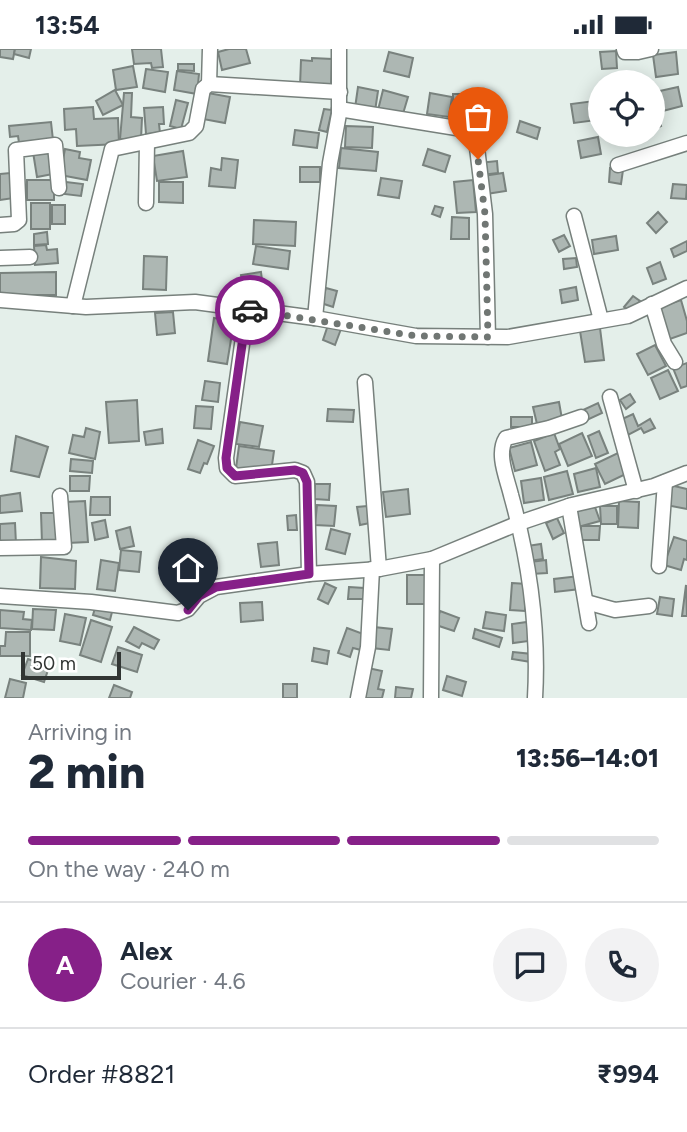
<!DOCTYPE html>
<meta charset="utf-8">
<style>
body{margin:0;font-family:Figtree,sans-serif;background:#f2f2f3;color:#1f2937;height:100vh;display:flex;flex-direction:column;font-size:26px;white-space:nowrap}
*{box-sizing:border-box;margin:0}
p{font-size:23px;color:#747a83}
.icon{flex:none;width:38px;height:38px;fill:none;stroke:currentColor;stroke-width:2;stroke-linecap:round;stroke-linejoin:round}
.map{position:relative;height:649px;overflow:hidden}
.details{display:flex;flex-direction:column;background:#fff;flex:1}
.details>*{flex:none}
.controls{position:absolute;left:588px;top:21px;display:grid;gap:14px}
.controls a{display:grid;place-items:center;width:77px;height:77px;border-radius:50%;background:#fff;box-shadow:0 4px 18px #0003;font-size:35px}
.scale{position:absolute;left:21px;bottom:18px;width:100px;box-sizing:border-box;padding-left:7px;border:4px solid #313533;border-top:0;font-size:19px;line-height:24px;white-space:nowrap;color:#313533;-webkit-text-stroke:5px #fff;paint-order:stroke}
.pin{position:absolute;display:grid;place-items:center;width:60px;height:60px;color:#fff;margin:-72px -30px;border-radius:50% 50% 50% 0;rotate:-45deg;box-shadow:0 0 7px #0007}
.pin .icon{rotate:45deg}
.courier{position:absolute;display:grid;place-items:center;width:70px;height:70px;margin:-35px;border:5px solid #862088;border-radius:50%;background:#fff;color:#222;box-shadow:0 2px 9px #0007}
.head em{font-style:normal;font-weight:800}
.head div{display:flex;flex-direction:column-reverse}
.head{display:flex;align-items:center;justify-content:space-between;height:119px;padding:0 28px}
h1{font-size:46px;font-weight:800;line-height:52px}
.bar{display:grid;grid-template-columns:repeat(4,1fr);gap:10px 7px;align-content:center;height:84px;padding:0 28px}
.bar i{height:9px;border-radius:5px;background:#e0e1e3}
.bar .selected{background:#862088}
.bar p{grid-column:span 4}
.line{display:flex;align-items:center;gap:18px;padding:0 28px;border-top:2px solid #e0e1e3}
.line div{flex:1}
.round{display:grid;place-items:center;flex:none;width:74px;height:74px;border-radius:37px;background:#f2f2f3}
.status{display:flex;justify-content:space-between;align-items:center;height:49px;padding:0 35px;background:#fff;direction:ltr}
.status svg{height:19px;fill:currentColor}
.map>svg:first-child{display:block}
</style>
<div class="status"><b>13:54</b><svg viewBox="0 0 49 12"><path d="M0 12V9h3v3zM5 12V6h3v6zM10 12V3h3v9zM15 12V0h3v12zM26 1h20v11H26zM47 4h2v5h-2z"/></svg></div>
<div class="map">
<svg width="687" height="649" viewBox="0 0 687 649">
<rect width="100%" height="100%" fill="#e4efea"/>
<g fill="#adb7b3" stroke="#79827e" stroke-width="2">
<polygon points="0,0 15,0 13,10 0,8"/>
<polygon points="15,0 31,0 29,9 14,5"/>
<polygon points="132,0 161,0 163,18 152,19 151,14 134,15"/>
<polygon points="229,0 246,0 250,14 222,21 218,3"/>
<polygon points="616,2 617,19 602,20 600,3"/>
<polygon points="389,3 413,9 409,28 384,22"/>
<polygon points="676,3 678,25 656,28 653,6"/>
<polygon points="312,9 332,10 331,38 300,37 301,11 312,12"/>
<polygon points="178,15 194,15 194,22 178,21"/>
<polygon points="133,17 137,38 116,41 113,21"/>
<polygon points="146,20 168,23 165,43 143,39"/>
<polygon points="177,22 199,25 197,45 174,41"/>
<polygon points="358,38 378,42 375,62 355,59"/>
<polygon points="678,38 682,57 659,63 655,43"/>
<polygon points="115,41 123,56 103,66 96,52"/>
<polygon points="383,41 408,48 402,68 378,61"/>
<polygon points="124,44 132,44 131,68 142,69 141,91 120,90"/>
<polygon points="208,44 230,48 225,74 203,70"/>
<polygon points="430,44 452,48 449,68 427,65"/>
<rect x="453" y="45" width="15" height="13"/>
<polygon points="176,51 188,54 181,80 170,77"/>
<polygon points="594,52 597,71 574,74 571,55"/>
<polygon points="93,58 94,70 118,69 119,95 77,97 76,80 65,81 64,60"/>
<polygon points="163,58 164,75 159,75 160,84 146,85 144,59"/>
<polygon points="452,58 470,60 469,71 451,69"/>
<polygon points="653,58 661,77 653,81"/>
<polygon points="324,60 332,61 327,83 319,81"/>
<polygon points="520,72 540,79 537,90 517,83"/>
<polygon points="51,73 53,91 19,94 18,87 10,88 9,77"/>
<polygon points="346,77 373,78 372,99 345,98"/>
<polygon points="295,81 319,84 317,99 293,96"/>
<polygon points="598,88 601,105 581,109 578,92"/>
<polygon points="341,99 378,103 376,122 339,119"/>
<polygon points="49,100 53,125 37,128 33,103"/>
<polygon points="65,100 80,103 79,109 91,111 87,131 60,126"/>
<polygon points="428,100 450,107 445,123 423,116"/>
<polygon points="183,102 187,128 157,132 153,107"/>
<polygon points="222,109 238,111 235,139 209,137 211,119 221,121"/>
<polygon points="497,112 498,124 481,126 479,114"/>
<rect x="300" y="118" width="20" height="15"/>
<polygon points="610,119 623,121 621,135 609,133"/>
<polygon points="10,124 14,149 0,151 0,125"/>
<polygon points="503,124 506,142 486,145 483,127"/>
<polygon points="381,129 402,132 399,149 378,146"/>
<rect x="27" y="131" width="27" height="20"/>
<polygon points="473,131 476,163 457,164 454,133"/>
<polygon points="66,133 83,135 81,147 64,145"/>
<polygon points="159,133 183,133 183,154 159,153"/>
<polygon points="673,135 687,136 686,150 671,149"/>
<rect x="31" y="154" width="19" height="26"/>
<rect x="52" y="156" width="13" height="19"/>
<polygon points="435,157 443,159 440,168 432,165"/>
<polygon points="658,163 667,173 656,184 647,174"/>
<polygon points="452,168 469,169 469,190 451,190"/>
<polygon points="254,171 296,173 295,197 253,195"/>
<polygon points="47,183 48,195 34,196 34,185"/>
<polygon points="564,186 570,197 559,203 553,191"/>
<polygon points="616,187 618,201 594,205 592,191"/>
<polygon points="687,192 687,202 674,208 671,200"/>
<polygon points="46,196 47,201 57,200 58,214 35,216 34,197"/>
<polygon points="256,197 290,202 288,220 253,215"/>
<polygon points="144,207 167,208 166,241 143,240"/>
<polygon points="576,209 577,218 564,220 563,210"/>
<polygon points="660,213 666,230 653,235 647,219"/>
<polygon points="56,223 56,246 0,246 0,224"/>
<polygon points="261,223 264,247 244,249 241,226"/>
<polygon points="576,238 578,251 562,254 560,241"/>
<polygon points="326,239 337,242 333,258 321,254"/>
<polygon points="633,247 640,252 630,264 624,258"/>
<polygon points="681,251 687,272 687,284 667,291 657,259"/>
<polygon points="173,263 175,284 157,286 155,264"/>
<polygon points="214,269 234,272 227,315 208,312"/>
<polygon points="328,276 341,280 335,296 323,291"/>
<polygon points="600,279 604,311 585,313 580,282"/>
<polygon points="655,296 666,317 648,326 637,305"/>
<polygon points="687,314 687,337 681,339 673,319"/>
<polygon points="668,321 678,342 660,350 651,329"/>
<polygon points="205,332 220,334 218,353 202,351"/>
<polygon points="630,345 635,353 626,360 620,351"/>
<polygon points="137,351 139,392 109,394 106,353"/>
<polygon points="559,353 562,370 537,375 533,358"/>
<polygon points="598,354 602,364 587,371 583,361"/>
<polygon points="196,357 213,358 211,380 194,379"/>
<polygon points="328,360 354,361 353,373 327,372"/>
<polygon points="633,365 638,377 650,370 655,379 644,384 641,379 628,386 620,371"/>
<rect x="511" y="368" width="21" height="10"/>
<polygon points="240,373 263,377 259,398 236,395"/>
<polygon points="86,379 100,383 95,410 69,404 73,386 84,388"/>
<polygon points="162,380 163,394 146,396 144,383"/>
<polygon points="599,382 608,404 596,409 588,387"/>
<polygon points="554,384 560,400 555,403 560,416 545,422 534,392"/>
<polygon points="582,384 592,407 568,417 559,395"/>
<polygon points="16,387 48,398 39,428 11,422"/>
<polygon points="198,391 214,397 207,415 204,414 200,424 188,420"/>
<polygon points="531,393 537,416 515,422 509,399"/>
<polygon points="239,397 274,402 271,423 236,419"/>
<polygon points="620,403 630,423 605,435 595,415"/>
<polygon points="71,410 93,412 92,424 70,422"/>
<polygon points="596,419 600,438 578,443 574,425"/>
<polygon points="567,422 573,445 549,451 544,428"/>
<polygon points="70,427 90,427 89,442 70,442"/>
<polygon points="541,429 544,451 524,454 521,432"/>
<polygon points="315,435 330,435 329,451 314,450"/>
<polygon points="670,436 687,440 687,460 666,456"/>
<polygon points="408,440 410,465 386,468 383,443"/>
<polygon points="20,444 22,462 0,464 0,447"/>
<polygon points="91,448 110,448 110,466 90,466"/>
<polygon points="85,452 88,493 68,494 65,453"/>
<polygon points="619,452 639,453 638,479 618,478"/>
<polygon points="317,456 336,457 334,477 315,476"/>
<polygon points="367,457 370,474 360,476 357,458"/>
<polygon points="600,457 617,457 617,475 601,475"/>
<polygon points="595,458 600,472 578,478 574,460"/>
<polygon points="41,464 57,464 57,494 42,494"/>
<polygon points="296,466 297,481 288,481 287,467"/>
<polygon points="557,469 564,484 553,490 546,474"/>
<polygon points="105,471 108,488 95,491 92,474"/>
<polygon points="15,474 16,495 0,496 0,475"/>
<polygon points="581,477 600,477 599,491 581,491"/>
<polygon points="130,478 134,497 120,500 116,482"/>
<polygon points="331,480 350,485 345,505 326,500"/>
<polygon points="674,488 687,492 687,511 684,510 681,521 664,516"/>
<polygon points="277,493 279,516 261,518 258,495"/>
<polygon points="541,495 543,510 529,512 527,497"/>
<polygon points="121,501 141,503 139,523 119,521"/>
<polygon points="41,508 76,512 75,540 40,539"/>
<polygon points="101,511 119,514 115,542 97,540"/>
<polygon points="546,511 547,524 531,525 530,513"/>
<rect x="407" y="526" width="20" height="29"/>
<polygon points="579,527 580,540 555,543 554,530"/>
<polygon points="325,534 336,539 328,555 318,550"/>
<polygon points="512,534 527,535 525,562 510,561"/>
<polygon points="686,536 687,567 682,567"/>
<polygon points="349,538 364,539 364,550 348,550"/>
<polygon points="660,548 674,550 672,567 657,565"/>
<polygon points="262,553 263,571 241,573 240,554"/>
<polygon points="95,559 112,563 110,571 93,566"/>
<polygon points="33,560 56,561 54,581 32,580"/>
<polygon points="0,561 24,563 23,570 32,571 31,581 0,579"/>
<polygon points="440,562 459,569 454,582 436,576"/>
<polygon points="486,563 506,566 504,582 483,579"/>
<polygon points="65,565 86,569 80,596 60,592"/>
<polygon points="91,571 112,578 101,613 80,606"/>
<polygon points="527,573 529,592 513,594 512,575"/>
<polygon points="134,578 159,591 154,600 142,594 139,599 126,592"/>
<polygon points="374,578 392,580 389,601 372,599"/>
<polygon points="347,579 366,586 361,601 353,599 350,608 338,604"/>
<polygon points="475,580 502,589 499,598 473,589"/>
<polygon points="6,583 30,583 30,607 0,607 0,597 5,597"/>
<polygon points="118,598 142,606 137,623 112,615"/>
<polygon points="314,599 329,602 327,615 312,612"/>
<polygon points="513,603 532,605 531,613 512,610"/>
<polygon points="28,610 49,618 44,633 22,626"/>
<polygon points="368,619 382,622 378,640 384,641 382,649 362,649"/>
<polygon points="447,627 466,633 462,647 443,641"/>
<polygon points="10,630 26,634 23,649 5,649"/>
<rect x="283" y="635" width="14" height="14"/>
<polygon points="114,636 132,643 130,649 109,649"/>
<polygon points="396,638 413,640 411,649 395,649"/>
</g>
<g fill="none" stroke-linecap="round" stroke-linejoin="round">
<g stroke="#77807c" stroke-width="17">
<g id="street">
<polyline points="624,0 625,3 638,3 651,0"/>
<polyline points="209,35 210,0"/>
<polyline points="339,60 475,82 485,165 488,288"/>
<polyline points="618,116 687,94"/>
<polyline points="146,154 147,93"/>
<polyline points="574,167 601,271"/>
<polyline points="0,176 14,175 19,171 16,101 55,96 59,139"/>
<polyline points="0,209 30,208"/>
<polyline points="0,251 86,258 195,253 315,269 416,287 508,288 628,267 687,239"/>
<polyline points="652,255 664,295 675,313"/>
<polyline points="73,257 112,100 189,84 196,77 203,40 209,35 340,43"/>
<polyline points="247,260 226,409 227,419 235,427 295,421 303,424 307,433 309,525"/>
<polyline points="315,269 330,114 339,65 339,0"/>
<polyline points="365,333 379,520"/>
<polyline points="610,348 636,442"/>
<polyline points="569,457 589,574"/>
<polyline points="0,499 64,498 60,447"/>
<polyline points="659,517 665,433"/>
<polyline points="0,547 91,553 178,564 188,560 199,547 216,538 309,525 379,520 432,510 519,474 572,456 654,437 687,424"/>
<polyline points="586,553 615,561 649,557"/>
<polyline points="358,649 368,598 372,520"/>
<polyline points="431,649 432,510"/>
<path d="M535 649C539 579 530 514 511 446 507 429 496 405 506 389L549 379 581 368"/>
</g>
</g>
<use href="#street" stroke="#fff" stroke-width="14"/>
</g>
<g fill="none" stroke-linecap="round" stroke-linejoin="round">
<polyline stroke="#707673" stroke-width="7" stroke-dasharray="0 12.6" points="250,261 416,287 488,288 485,165 478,110"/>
<polyline stroke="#862088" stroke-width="9" points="188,561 199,547 216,538 309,525 307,433 303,424 295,421 235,427 227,419 226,409 247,260 250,261"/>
</g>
</svg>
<div class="controls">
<a><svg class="icon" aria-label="locate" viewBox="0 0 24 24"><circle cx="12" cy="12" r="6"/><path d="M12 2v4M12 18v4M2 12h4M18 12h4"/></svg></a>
</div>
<div class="scale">50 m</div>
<div class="pin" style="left:478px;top:110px;background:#ea580c"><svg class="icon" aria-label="bag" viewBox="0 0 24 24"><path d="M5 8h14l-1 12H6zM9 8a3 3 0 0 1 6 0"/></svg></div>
<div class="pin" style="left:188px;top:561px;background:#1f2937"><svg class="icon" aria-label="home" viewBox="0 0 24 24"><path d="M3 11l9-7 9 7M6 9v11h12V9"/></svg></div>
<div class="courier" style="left:250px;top:261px"><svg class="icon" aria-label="car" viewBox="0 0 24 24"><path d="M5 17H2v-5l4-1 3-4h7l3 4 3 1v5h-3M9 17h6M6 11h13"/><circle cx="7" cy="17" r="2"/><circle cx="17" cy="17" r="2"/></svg></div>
</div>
<section class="details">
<div class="head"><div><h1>2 min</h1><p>Arriving in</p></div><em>13:56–14:01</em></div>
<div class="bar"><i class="selected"></i><i class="selected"></i><i class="selected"></i><i></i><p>On the way · 240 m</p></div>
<div class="line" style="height:126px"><b class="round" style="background:#862088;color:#fff">A</b><div><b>Alex</b><p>Courier · 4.6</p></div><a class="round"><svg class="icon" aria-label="chat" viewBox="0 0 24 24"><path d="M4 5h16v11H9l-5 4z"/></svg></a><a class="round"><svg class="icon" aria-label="phone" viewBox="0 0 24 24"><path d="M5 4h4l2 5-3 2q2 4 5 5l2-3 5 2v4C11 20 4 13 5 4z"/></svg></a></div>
<div class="line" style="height:91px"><div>Order #8821</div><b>₹994</b></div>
</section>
